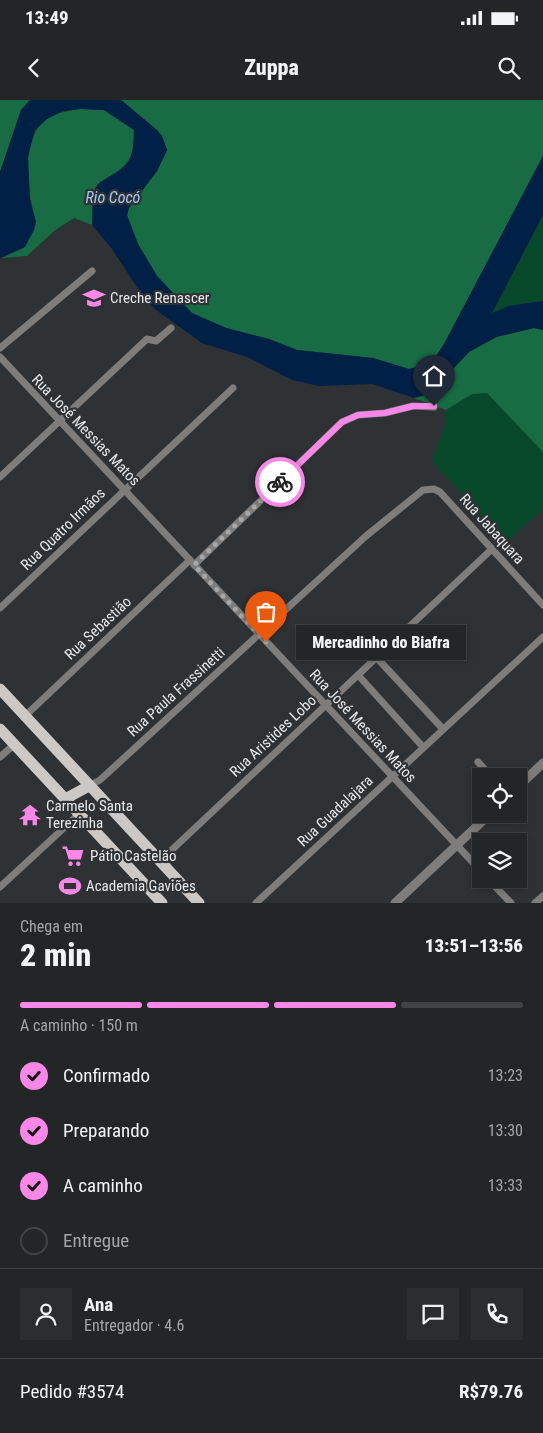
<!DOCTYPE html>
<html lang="pt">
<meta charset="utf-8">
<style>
body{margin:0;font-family:"Roboto Condensed",sans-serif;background:#2b2e2f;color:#f1f3f6;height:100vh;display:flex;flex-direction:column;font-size:19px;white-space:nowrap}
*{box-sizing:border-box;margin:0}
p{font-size:16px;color:#a3a5a7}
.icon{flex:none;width:28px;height:28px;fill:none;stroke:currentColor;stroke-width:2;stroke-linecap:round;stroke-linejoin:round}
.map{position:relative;height:803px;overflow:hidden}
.panel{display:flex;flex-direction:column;background:#232627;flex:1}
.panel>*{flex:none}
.fabs{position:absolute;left:472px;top:668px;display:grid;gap:10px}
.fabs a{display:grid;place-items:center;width:55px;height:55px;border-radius:0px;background:#232627;box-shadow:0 2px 8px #0003,0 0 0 1px #404344;font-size:25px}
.pin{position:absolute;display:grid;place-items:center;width:42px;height:42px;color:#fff;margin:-51px -21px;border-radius:50% 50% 50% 0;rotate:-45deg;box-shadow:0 0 5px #0007}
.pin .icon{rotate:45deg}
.courier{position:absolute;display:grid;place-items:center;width:50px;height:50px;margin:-25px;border:4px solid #f987e8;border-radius:50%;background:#fff;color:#222;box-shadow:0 1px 6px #0007}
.bubble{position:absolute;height:35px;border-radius:0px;background:#232627;box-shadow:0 2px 8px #0003,0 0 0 1px #404344;font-size:16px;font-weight:800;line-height:35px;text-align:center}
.summary em{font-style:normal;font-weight:800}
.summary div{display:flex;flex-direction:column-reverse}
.summary{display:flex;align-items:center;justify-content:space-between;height:85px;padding:0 20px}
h1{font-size:32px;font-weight:800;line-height:38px}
.bar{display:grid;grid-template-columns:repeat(4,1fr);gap:8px 5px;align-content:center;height:60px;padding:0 20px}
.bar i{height:6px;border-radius:4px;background:#404344}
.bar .selected{background:#f987e8}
.bar p{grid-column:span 4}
.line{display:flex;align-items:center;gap:12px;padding:0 20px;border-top:1px solid #404344}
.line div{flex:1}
.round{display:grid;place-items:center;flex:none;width:52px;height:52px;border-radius:0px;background:#2b2e2f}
ol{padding:0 20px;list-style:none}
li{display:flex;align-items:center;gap:15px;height:55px}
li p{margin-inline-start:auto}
li .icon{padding:5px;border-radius:50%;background:#f987e8;color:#111;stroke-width:4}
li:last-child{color:#a3a5a7}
li i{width:28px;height:28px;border:2px solid #404344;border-radius:50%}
.status{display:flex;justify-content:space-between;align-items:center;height:35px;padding:0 25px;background:#232627;direction:ltr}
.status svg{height:14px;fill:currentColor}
header{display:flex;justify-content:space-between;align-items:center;height:65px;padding:0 20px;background:#232627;font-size:22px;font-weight:800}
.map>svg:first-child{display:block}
</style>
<div class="status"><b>13:49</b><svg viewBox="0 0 49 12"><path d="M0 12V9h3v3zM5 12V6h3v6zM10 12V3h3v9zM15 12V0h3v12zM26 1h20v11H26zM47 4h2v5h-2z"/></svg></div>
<header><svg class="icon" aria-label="back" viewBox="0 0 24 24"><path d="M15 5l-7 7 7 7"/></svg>Zuppa<svg class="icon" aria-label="search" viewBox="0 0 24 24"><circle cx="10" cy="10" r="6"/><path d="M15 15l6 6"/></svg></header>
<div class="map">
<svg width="543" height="803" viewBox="0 0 543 803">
<rect width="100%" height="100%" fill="#2f3234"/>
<g fill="#07482b">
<polygon points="543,115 543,201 509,206 491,214"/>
<polygon points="487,293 543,352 543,409 505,443 432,361 445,325 446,310 472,294"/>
</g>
<g fill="#176c44">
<polygon points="0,0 30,0 21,10 0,72"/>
<polygon points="121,0 543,0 543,56 444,244 436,256 417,267 409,269 373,258 297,250 269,239 226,228 192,213 157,176 138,144 127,115 129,108 157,71 167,50 162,36 157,30"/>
<path d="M80 9 104 10 134 30 132 56 124 68 100 82 95 88 92 125 74 118 54 131 27 156 2 158 25 147 36 122C28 94 19 39 47 19 56 12 69 11 80 9Z"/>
<polygon points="534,228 543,230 543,352 487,293 472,294 446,310 414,298 429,294 469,252 497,237"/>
</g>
<path fill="#002046" d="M30 0H121L157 30 162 36 167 50 157 71 129 108 127 115 138 144 157 176 192 213 226 228 269 239 297 250 373 258 409 269 417 267 436 256 444 244 543 56V115L492 213 509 206 543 201V230L534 228 496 237 469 252 429 294 414 298 372 284 319 286 292 280 247 257 202 243 156 210 142 195 112 149 92 125C93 115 91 96 96 87 99 82 104 80 109 77 131 64 134 56 134 30L104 10 80 9 63 11 47 19 35 30 28 56 30 100 36 122 34 130 25 147 0 158V72L21 10Z"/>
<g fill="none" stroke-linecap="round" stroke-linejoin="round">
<g stroke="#7f7d7c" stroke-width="7">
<polyline points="0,248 92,171"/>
<polyline points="0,257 481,771"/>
<polyline points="0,377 147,239 156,241 171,228"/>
<polyline points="194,465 342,322 358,315 385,313 413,306 434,307"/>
<polyline points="0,508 233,288"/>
<polyline points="377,558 443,629"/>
<polyline points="358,575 423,647"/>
<polyline points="25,616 190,460"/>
<polyline points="0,657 15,644"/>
<polyline points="478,662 491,676"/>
<polyline points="89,686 100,680 366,436 423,390 434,389 440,392 543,505"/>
<polyline points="160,761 492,449"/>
<polyline points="488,779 511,803"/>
<polyline points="0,787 79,714"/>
<polyline points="256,803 543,537"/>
<polyline points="535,803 543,796"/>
</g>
<g stroke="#7f7d7c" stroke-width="9">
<polyline points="519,686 543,663"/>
<polyline points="395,803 490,714"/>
</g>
<g stroke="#ccc8c6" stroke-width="11">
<polyline points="0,589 199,803"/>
<polyline points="0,629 162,803"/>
<polyline points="65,699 89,686"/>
</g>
</g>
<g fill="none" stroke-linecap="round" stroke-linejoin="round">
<polyline stroke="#a6a8aa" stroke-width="5" stroke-dasharray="0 9" points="266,542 194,465 280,382"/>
<polyline stroke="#f987e8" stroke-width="6" points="280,382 342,322 358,315 385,313 413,306 434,306"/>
</g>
<defs>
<g id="school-bare" transform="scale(1.725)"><path d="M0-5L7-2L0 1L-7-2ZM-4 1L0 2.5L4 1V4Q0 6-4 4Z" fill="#f987e8" stroke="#2f3234" stroke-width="2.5" paint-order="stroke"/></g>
<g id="temple-bare" transform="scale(1.725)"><path d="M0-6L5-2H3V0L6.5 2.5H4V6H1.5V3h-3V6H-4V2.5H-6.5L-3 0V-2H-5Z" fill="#f987e8" stroke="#2f3234" stroke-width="2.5" paint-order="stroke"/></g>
<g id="supermarket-bare" transform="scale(1.725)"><path d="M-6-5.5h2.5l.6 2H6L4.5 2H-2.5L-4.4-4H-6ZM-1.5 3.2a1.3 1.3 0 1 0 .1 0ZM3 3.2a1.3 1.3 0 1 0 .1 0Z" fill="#f987e8" stroke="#2f3234" stroke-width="2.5" paint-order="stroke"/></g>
<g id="stadium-bare" transform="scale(1.725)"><path d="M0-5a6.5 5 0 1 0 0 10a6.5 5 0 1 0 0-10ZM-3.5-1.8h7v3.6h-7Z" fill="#f987e8" stroke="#2f3234" stroke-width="2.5" paint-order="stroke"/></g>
</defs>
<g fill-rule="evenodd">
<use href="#school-bare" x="94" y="198"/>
<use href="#temple-bare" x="30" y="715"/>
<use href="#supermarket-bare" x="73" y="756"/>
<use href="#stadium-bare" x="70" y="786"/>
</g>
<g text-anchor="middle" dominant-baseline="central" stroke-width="4.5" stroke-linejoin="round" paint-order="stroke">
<g font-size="15" fill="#e6e8ea" stroke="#2f3234" text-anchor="start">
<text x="110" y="198">Creche Renascer</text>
<text x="46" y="706">Carmelo Santa<tspan x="46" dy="17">Terezinha</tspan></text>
<text x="90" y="756">Pátio Castelão</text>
<text x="86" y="786">Academia Gaviões</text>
</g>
<g font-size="15" fill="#e6e8ea" stroke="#2f3234">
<text transform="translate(86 330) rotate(46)">Rua José Messias Matos</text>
<text transform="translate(63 429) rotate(-44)">Rua Quatro Irmãos</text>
<text transform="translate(492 429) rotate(48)">Rua Jabaquara</text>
<text transform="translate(98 528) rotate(-43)">Rua Sebastião</text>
<text transform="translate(176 592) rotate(-42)">Rua Paula Frassinetti</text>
<text transform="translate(363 626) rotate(47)">Rua José Messias Matos</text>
<text transform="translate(273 636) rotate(-43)">Rua Aristides Lobo</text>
<text transform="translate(335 711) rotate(-43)">Rua Guadalajara</text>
</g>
<g font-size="16" font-style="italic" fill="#a1c9f8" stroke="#2f3234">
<text x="113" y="97">Rio Cocó</text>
</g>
</g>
</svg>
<div class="fabs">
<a><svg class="icon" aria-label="locate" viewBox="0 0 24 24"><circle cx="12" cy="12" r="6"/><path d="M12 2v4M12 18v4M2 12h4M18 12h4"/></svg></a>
<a><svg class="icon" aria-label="layers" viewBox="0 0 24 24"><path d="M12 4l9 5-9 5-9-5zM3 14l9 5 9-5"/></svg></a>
</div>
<div class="pin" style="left:266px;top:542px;background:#ea580c"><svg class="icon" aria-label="bag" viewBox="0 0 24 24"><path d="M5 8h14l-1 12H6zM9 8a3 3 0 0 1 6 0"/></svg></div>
<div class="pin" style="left:434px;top:306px;background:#1f2937"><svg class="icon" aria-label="home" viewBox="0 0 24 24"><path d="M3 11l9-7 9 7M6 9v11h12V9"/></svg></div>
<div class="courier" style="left:280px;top:382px"><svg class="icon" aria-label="bike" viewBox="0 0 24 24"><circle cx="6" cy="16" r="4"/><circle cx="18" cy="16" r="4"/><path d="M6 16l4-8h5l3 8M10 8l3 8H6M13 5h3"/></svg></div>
<div class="bubble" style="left:296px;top:525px;width:170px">Mercadinho do Biafra</div>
</div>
<section class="panel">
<div class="summary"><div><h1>2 min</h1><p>Chega em</p></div><em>13:51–13:56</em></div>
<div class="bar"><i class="selected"></i><i class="selected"></i><i class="selected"></i><i></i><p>A caminho · 150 m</p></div>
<ol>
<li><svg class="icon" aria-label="check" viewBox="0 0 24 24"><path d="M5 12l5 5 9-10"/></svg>Confirmado<p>13:23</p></li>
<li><svg class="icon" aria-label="check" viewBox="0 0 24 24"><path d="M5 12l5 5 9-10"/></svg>Preparando<p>13:30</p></li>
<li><svg class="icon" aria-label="check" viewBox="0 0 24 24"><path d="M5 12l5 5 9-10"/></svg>A caminho<p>13:33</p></li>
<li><i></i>Entregue</li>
</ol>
<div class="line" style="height:90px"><a class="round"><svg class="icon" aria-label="person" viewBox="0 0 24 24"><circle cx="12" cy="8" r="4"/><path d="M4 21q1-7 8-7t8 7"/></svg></a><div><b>Ana</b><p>Entregador · 4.6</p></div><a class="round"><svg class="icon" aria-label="chat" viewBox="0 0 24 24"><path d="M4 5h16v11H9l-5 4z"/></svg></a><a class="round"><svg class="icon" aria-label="phone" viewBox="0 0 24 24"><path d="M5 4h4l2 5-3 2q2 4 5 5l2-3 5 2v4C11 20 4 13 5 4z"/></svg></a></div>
<div class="line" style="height:65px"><div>Pedido #3574</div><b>R$79.76</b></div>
</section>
